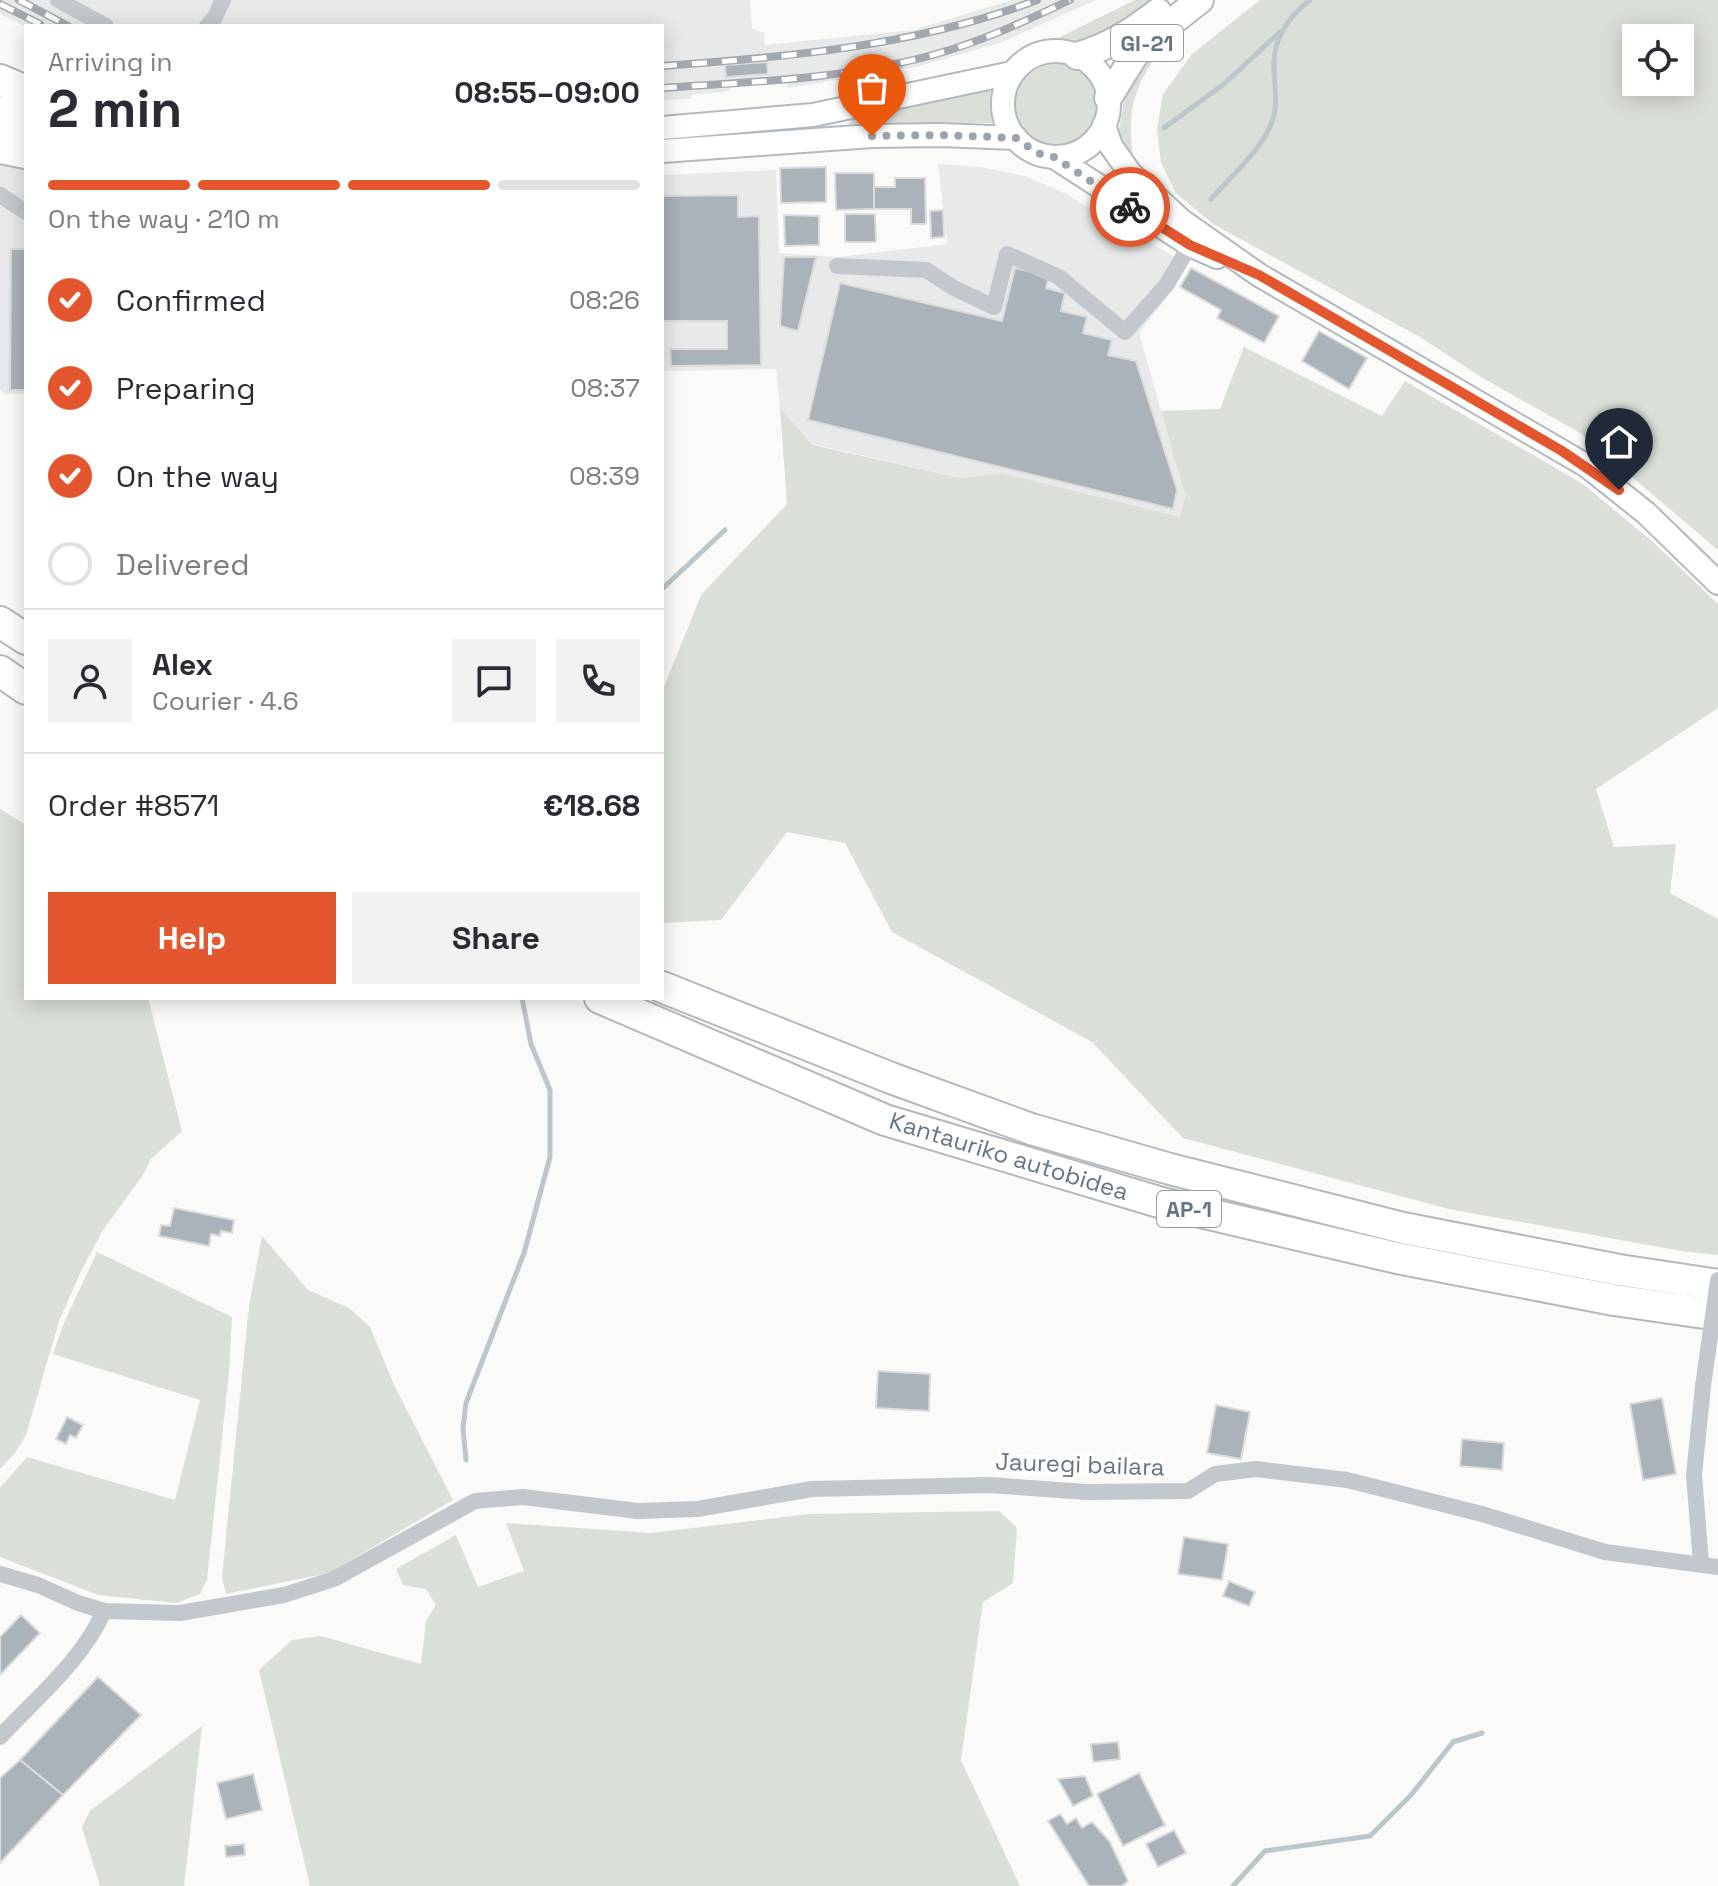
<!DOCTYPE html>
<meta charset="utf-8">
<style>
body{margin:0;font-family:"Space Grotesk",sans-serif;background:#f2f2f3;color:#2b2b33;height:100vh;display:flex;flex-direction:column;font-size:30px;white-space:nowrap}
*{box-sizing:border-box;margin:0}
p{font-size:26px;color:#7c7c81}
.icon{flex:none;width:44px;height:44px;fill:none;stroke:currentColor;stroke-width:2;stroke-linecap:round;stroke-linejoin:round}
.map{position:relative;flex:1;overflow:hidden}
.drawer{position:absolute;left:24px;top:24px;width:640px;height:976px;display:flex;flex-direction:column;background:#fff;border-radius:0px;box-shadow:0 4px 20px #0003}
.drawer>*{flex:none}
.controls{position:absolute;left:1622px;top:24px;display:grid;gap:16px}
.controls a{display:grid;place-items:center;width:72px;height:72px;border-radius:0px;background:#fff;box-shadow:0 4px 20px #0003;font-size:40px}
.pin{position:absolute;display:grid;place-items:center;width:68px;height:68px;color:#fff;margin:-82px -34px;border-radius:50% 50% 50% 0;rotate:-45deg;box-shadow:0 0 8px #0007}
.pin .icon{rotate:45deg}
.courier{position:absolute;display:grid;place-items:center;width:80px;height:80px;margin:-40px;border:6px solid #e4572e;border-radius:50%;background:#fff;color:#222;box-shadow:0 2px 10px #0007}
.headline em{font-style:normal;font-weight:600}
.headline div{display:flex;flex-direction:column-reverse}
.headline{display:flex;align-items:center;justify-content:space-between;height:136px;padding:0 24px}
h1{font-size:52px;font-weight:600;line-height:60px}
.bar{display:grid;grid-template-columns:repeat(4,1fr);gap:12px 8px;align-content:center;height:96px;padding:0 24px}
.bar i{height:10px;border-radius:6px;background:#e1e1e2}
.bar .on{background:#e4572e}
.bar p{grid-column:span 4}
.line{display:flex;align-items:center;gap:20px;padding:0 24px;border-top:2px solid #e1e1e2}
.line div{flex:1}
.round{display:grid;place-items:center;flex:none;width:84px;height:84px;border-radius:0px;background:#f2f2f3}
ol{padding:0 24px;list-style:none}
li{display:flex;align-items:center;gap:24px;height:88px}
li p{margin-inline-start:auto}
li .icon{padding:8px;border-radius:50%;background:#e4572e;color:#fff;stroke-width:4}
li:last-child{color:#7c7c81}
li i{width:44px;height:44px;border:4px solid #e1e1e2;border-radius:50%}
.primary-button{display:flex;gap:16px;margin-top:auto;padding:16px 24px}
.primary-button a{flex:1;height:92px;border-radius:0px;background:#e4572e;color:#fff;font-size:32px;font-weight:600;line-height:92px;text-align:center}
.primary-button a+a{background:#f2f2f3;color:#2b2b33}
.map>svg:first-child{display:block}
</style>
<div class="map">
<svg width="1718" height="1886" viewBox="0 0 1718 1886">
<rect width="100%" height="100%" fill="#fafaf8"/>
<g fill="#e8e9e9">
<polygon points="0,0 750,0 752,29 764,33 765,45 913,30 1012,0 1096,0 1000,43 916,67 788,88 787,82 730,86 730,91 692,95 691,99 662,100 662,26 26,27 0,14"/>
<polygon points="0,161 26,167 26,394 4,394 0,389"/>
<polygon points="938,164 980,167 1025,176 1064,193 1187,264 1173,289 1139,333 1185,496 1180,517 1003,473 960,478 813,444 780,408 776,369 662,371 662,175 776,170 779,253 838,257 947,244"/>
</g>
<g fill="#dadfd7" fill-rule="evenodd">
<polygon points="1135,0 1158,0 1089,46 1074,40 1056,39"/>
<path d="M1260 0H1718V550L1580 433 1481 377 1420 337 1213 224 1176 193 1161 163 1157 129 1163 94 1192 54ZM1636 38H1680V82H1636Z"/>
<path d="M1177 30C1141 73 1123 101 1134 159L1126 150 1119 130 1127 81 1133 67Z"/>
<circle cx="1057" cy="106" r="42"/>
<polygon points="990,90 992,123 848,124 857,114"/>
<polygon points="1244,347 1382,416 1405,381 1583,484 1653,542 1718,604 1718,708 1596,789 1614,847 1676,844 1670,893 1718,919 1718,1255 1681,1251 1449,1209 1183,1138 1092,1042 892,932 845,843 787,832 721,920 662,923 662,692 701,595 787,504 780,408 813,445 960,478 1003,473 1180,517 1185,496 1161,411 1220,409"/>
<polygon points="0,809 26,825 26,998 148,998 182,1131 151,1159 143,1175 103,1230 81,1271 59,1321 26,1435 15,1453 0,1469"/>
<polygon points="262,1236 308,1290 349,1308 370,1327 394,1385 453,1500 329,1573 226,1594 222,1577 249,1306"/>
<polygon points="97,1252 232,1317 229,1372 207,1580 200,1594 176,1603 98,1595 0,1557 0,1488 27,1457 175,1500 200,1400 53,1354 64,1323"/>
<polygon points="999,1511 1017,1528 1013,1583 983,1602 961,1760 1020,1886 310,1886 259,1670 292,1640 321,1636 421,1664 426,1621 436,1605 426,1589 403,1585 396,1569 456,1535 478,1587 524,1571 506,1523 651,1533 809,1514"/>
<polygon points="202,1726 184,1886 100,1886 82,1827 90,1811"/>
</g>
<g fill="none" stroke-linecap="round" stroke-linejoin="round">
<g stroke="#bbc7cb" stroke-width="5">
<polyline points="1164,128 1224,84 1280,32"/>
<path d="M1211 199C1231 176 1261 151 1272 122 1279 104 1274 86 1274 67 1273 38 1288 17 1310 0"/>
<polyline points="662,589 725,530"/>
<polyline points="466,1460 463,1428 466,1403 524,1253 550,1157 550,1090 531,1044 522,998"/>
<polyline points="1233,1886 1265,1851 1370,1836 1411,1795 1453,1742 1482,1733"/>
</g>
</g>
<g fill="#aab3b9" stroke="#dcdcda" stroke-width="2">
<polygon points="767,62 768,74 726,77 725,65"/>
<polygon points="826,167 826,202 781,203 780,168"/>
<polygon points="835,173 874,173 874,209 836,210"/>
<polygon points="895,178 925,178 926,224 911,224 911,209 874,209 874,187 895,187"/>
<polygon points="738,195 738,217 759,216 761,365 671,366 670,349 727,349 727,321 662,321 662,196"/>
<polygon points="943,210 944,237 931,238 930,211"/>
<polygon points="845,214 875,214 876,242 845,242"/>
<polygon points="784,215 819,216 819,245 785,246"/>
<polygon points="11,249 26,249 26,390 10,390"/>
<polygon points="784,257 816,257 798,331 780,326"/>
<polygon points="1015,268 1049,276 1046,288 1065,293 1061,311 1087,317 1083,333 1112,340 1108,355 1136,361 1177,490 1173,509 808,420 840,283 1002,321"/>
<polygon points="1191,268 1279,316 1264,343 1217,318 1221,310 1180,287"/>
<polygon points="1319,331 1367,358 1349,389 1302,361"/>
<polygon points="174,1208 234,1220 232,1233 221,1231 220,1236 211,1234 209,1246 159,1236 161,1225 170,1226"/>
<polygon points="878,1371 930,1374 929,1411 876,1408"/>
<polygon points="1662,1398 1676,1474 1643,1480 1630,1404"/>
<polygon points="1216,1405 1250,1412 1241,1459 1207,1453"/>
<polygon points="67,1417 83,1425 76,1438 70,1435 66,1444 56,1439"/>
<polygon points="1462,1439 1504,1443 1502,1470 1460,1466"/>
<polygon points="1184,1537 1228,1544 1222,1580 1178,1574"/>
<polygon points="1229,1581 1255,1592 1249,1606 1223,1596"/>
<polygon points="21,1615 40,1633 0,1675 0,1637"/>
<polygon points="98,1677 141,1715 63,1795 20,1760"/>
<polygon points="1118,1742 1120,1759 1093,1762 1091,1744"/>
<polygon points="20,1760 63,1795 0,1863 0,1778"/>
<polygon points="1139,1773 1165,1825 1123,1846 1097,1794"/>
<polygon points="253,1774 262,1810 226,1819 217,1783"/>
<polygon points="1085,1776 1093,1796 1073,1806 1058,1779"/>
<polygon points="1060,1814 1067,1824 1076,1818 1082,1828 1092,1822 1110,1842 1128,1881 1122,1886 1089,1886 1048,1821"/>
<polygon points="1174,1830 1186,1853 1158,1867 1146,1844"/>
<polygon points="244,1844 245,1855 226,1857 225,1846"/>
</g>
<g fill="none" stroke-linecap="round" stroke-linejoin="round">
<g stroke="#b3babf" stroke-width="26">
<g id="secondary">
<circle cx="1056" cy="104" r="53"/>
<polyline points="0,108 26,112"/>
<polyline points="1104,125 1111,146 1130,173 1182,221 1259,275 1587,466 1646,513 1718,583"/>
<polyline points="0,128 26,132"/>
<polyline points="662,128 813,115 1012,73"/>
<polyline points="662,151 872,136 940,135 1016,138"/>
<polyline points="1054,157 1190,245 1217,257"/>
</g>
</g>
<g stroke="#b5babe" stroke-width="30">
<g id="primary">
<path d="M1077 56C1109 47 1132 32 1158 12"/>
<polyline points="1108,98 1134,56 1150,39 1200,0"/>
</g>
</g>
<g stroke="#b4b9bd" stroke-width="34">
<g id="highway">
<polyline points="0,80 26,91"/>
<polyline points="0,148 26,153"/>
<polyline points="0,622 26,639"/>
<polyline points="0,671 26,689"/>
<polyline points="662,987 891,1078 1031,1129 1170,1169 1403,1228 1619,1270 1718,1285"/>
<polyline points="600,998 885,1120 1162,1203 1397,1258 1614,1300 1718,1315"/>
</g>
</g>
<g stroke="#c3c8cc" stroke-width="16">
<polyline points="58,0 106,26"/>
<polyline points="207,26 215,17 223,0"/>
<polyline points="0,195 26,212"/>
<polyline points="837,266 926,270 954,288 994,307 1007,254 1059,277 1125,332 1167,284 1190,245"/>
<polyline points="1701,1563 1694,1475 1703,1386"/>
<polyline points="0,1574 38,1585 78,1603 104,1611 180,1613 284,1595 334,1579 475,1501 523,1497 638,1511 697,1509 812,1489 989,1485 1086,1492 1188,1491 1215,1474 1256,1469 1347,1480 1482,1514 1605,1552 1718,1567"/>
<path d="M0 1737C36 1698 82 1661 104 1611"/>
</g>
<use href="#secondary" stroke="#fff" stroke-width="22"/>
<use href="#primary" stroke="#fff" stroke-width="26"/>
<use href="#highway" stroke="#fff" stroke-width="30"/>
<g stroke="#a2aab0" stroke-width="8">
<g id="rail">
<polyline points="19,0 68,26"/>
<polyline points="0,4 40,24"/>
<path d="M662 66C789 57 916 46 1037 0"/>
<path d="M662 88C750 82 843 79 929 56 978 43 1024 22 1070 0"/>
</g>
</g>
<use href="#rail" stroke="#fff" stroke-width="5" stroke-dasharray="15" stroke-linecap="butt"/>
<polyline stroke="#c3c8cc" stroke-width="16" points="1703,1386 1718,1280"/>
</g>
<g fill="none" stroke-linecap="round" stroke-linejoin="round">
<polyline stroke="#99a4ac" stroke-width="8" stroke-dasharray="0 14.4" points="872,136 940,135 1016,138 1037,153 1054,157 1130,207"/>
<polyline stroke="#e4572e" stroke-width="10" points="1130,207 1190,245 1259,275 1368,338 1562,451 1619,490"/>
</g>
<g text-anchor="middle" dominant-baseline="central" stroke-width="8" stroke-linejoin="round" paint-order="stroke">
<g fill="#fff" stroke="#939fa8" stroke-width="2">
<rect x="1111" y="25" width="72" height="36" rx="6"/>
<rect x="1157" y="1191" width="64" height="36" rx="6"/>
</g>
<g font-size="22" font-weight="bold" fill="#657683">
<text x="1147" y="43">GI-21</text>
<text x="1189" y="1209">AP-1</text>
</g>
<g font-size="24" fill="#657683" stroke="#fff">
<text transform="translate(1009 1156) rotate(17)">Kantauriko autobidea</text>
<text transform="translate(1080 1464) rotate(2)">Jauregi bailara</text>
</g>
</g>
</svg>
<div class="controls">
<a><svg class="icon" aria-label="locate" viewBox="0 0 24 24"><circle cx="12" cy="12" r="6"/><path d="M12 2v4M12 18v4M2 12h4M18 12h4"/></svg></a>
</div>
<div class="pin" style="left:872px;top:136px;background:#ea580c"><svg class="icon" aria-label="bag" viewBox="0 0 24 24"><path d="M5 8h14l-1 12H6zM9 8a3 3 0 0 1 6 0"/></svg></div>
<div class="pin" style="left:1619px;top:490px;background:#1f2937"><svg class="icon" aria-label="home" viewBox="0 0 24 24"><path d="M3 11l9-7 9 7M6 9v11h12V9"/></svg></div>
<div class="courier" style="left:1130px;top:207px"><svg class="icon" aria-label="bike" viewBox="0 0 24 24"><circle cx="6" cy="16" r="4"/><circle cx="18" cy="16" r="4"/><path d="M6 16l4-8h5l3 8M10 8l3 8H6M13 5h3"/></svg></div>
<section class="drawer">
<div class="headline"><div><h1>2 min</h1><p>Arriving in</p></div><em>08:55–09:00</em></div>
<div class="bar"><i class="on"></i><i class="on"></i><i class="on"></i><i></i><p>On the way · 210 m</p></div>
<ol>
<li><svg class="icon" aria-label="check" viewBox="0 0 24 24"><path d="M5 12l5 5 9-10"/></svg>Confirmed<p>08:26</p></li>
<li><svg class="icon" aria-label="check" viewBox="0 0 24 24"><path d="M5 12l5 5 9-10"/></svg>Preparing<p>08:37</p></li>
<li><svg class="icon" aria-label="check" viewBox="0 0 24 24"><path d="M5 12l5 5 9-10"/></svg>On the way<p>08:39</p></li>
<li><i></i>Delivered</li>
</ol>
<div class="line" style="height:144px"><a class="round"><svg class="icon" aria-label="person" viewBox="0 0 24 24"><circle cx="12" cy="8" r="4"/><path d="M4 21q1-7 8-7t8 7"/></svg></a><div><b>Alex</b><p>Courier · 4.6</p></div><a class="round"><svg class="icon" aria-label="chat" viewBox="0 0 24 24"><path d="M4 5h16v11H9l-5 4z"/></svg></a><a class="round"><svg class="icon" aria-label="phone" viewBox="0 0 24 24"><path d="M5 4h4l2 5-3 2q2 4 5 5l2-3 5 2v4C11 20 4 13 5 4z"/></svg></a></div>
<div class="line" style="height:104px"><div>Order #8571</div><b>€18.68</b></div>
<div class="primary-button"><a>Help</a><a>Share</a></div>
</section>
</div>
